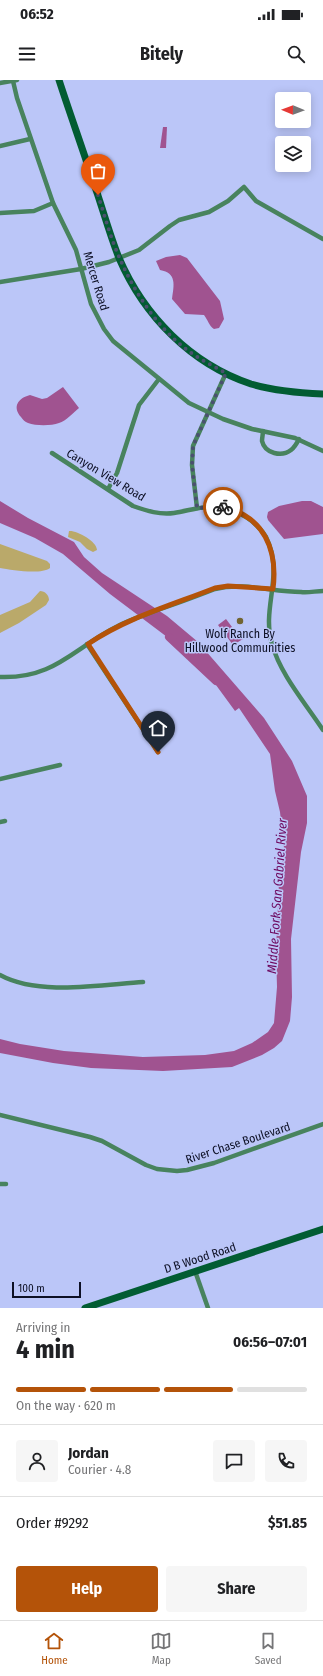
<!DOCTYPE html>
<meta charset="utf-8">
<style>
body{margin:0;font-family:"Fira Sans Condensed",sans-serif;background:#f6f6f6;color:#202124;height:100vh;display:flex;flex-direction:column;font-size:15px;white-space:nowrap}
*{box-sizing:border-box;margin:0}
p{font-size:13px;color:#757577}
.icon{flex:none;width:22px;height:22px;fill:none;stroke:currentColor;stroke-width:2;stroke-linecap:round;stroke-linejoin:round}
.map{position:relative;height:1228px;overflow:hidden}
.sheet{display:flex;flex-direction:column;background:#fff;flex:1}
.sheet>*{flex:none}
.needle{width:26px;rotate:271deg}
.buttons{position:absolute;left:275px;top:12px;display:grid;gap:8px}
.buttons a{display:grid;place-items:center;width:36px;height:36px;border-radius:4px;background:#fff;box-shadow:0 2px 10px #0003;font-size:20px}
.scale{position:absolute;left:12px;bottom:10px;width:69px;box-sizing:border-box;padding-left:4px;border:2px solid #0d1025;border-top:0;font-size:11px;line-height:14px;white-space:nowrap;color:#0d1025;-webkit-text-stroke:3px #bbc6f8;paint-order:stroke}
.pin{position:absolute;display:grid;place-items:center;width:34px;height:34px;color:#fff;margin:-41px -17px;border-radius:50% 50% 50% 0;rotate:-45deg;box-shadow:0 0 4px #0007}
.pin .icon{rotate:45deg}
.courier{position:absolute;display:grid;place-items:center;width:40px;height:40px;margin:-20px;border:3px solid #b45309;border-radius:50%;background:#fff;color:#222;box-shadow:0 1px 5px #0007}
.head em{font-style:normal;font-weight:700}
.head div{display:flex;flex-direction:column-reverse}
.head{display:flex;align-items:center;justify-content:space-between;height:68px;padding:0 16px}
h1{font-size:26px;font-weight:700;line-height:30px}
.bar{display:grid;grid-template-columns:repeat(4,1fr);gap:6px 4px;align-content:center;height:48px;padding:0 16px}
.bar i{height:5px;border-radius:3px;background:#e0e0e0}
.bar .on{background:#b45309}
.bar p{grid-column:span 4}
.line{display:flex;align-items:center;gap:10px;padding:0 16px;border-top:1px solid #e0e0e0}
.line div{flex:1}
.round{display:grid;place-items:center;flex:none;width:42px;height:42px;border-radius:4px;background:#f6f6f6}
.button{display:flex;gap:8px;margin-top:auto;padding:8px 16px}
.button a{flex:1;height:46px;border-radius:4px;background:#b45309;color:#fff;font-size:16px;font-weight:700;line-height:46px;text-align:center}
.button a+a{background:#f6f6f6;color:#202124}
.status{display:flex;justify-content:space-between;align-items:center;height:28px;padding:0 20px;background:#fff;direction:ltr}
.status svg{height:11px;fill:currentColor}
header{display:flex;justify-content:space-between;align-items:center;height:52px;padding:0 16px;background:#fff;font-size:18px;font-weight:700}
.menu{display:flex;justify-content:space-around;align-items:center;height:56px;border-top:1px solid #e0e0e0;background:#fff;font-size:11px;color:#757577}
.menu a{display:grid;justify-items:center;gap:2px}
.menu .on{color:#b45309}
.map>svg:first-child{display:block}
</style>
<div class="status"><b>06:52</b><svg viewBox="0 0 49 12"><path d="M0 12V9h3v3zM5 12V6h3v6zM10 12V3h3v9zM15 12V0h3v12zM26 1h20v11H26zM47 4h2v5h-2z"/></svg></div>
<header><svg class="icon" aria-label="menu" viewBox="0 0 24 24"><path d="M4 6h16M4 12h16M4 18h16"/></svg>Bitely<svg class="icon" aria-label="search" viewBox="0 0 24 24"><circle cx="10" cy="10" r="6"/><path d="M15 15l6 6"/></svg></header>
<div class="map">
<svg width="323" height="1228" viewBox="0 0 323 1228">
<rect width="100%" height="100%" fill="#bbc6f8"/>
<g fill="#baa96a">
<path d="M69 451C76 450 97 461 97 470L93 472 87 469 80 462 68 457Z"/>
<path d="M0 464 47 481 50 484V488C41 495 11 490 0 488Z"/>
<path d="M40 511C45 511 49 515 49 520L46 525 19 543 0 553V535L30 522Z"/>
</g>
<g fill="#a05390">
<polygon points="163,47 167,47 166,68 160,68"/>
<path d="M180 175 187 178 220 221 224 239 219 248 214 249C209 246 208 240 204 235L185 234 172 219C174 205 177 193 160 190L156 181 166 177Z"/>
<path d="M63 307 79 328C74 332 66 341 59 343 51 346 36 346 28 343 25 342 23 340 21 337 12 327 18 318 30 315L42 319 47 318Z"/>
<polygon points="0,421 28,438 74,462 84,477 102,493 167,536 198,562 264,638 292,681 307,716 307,743 301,772 291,859 292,917 290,941 282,961 274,968 262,975 232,987 163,991 91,988 53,983 0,973 0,959 20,964 64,971 143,977 205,975 234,971 252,963 268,952 274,943 277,907 276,870 279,801 284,768 280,732 275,711 270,674 239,628 235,631 205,590 183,569 110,514 63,474 35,458 0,443"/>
<polygon points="302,421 311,421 323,427 323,454 284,459 268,440 267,437 268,432 279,426"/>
<polygon points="226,539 232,547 229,549 233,555 231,557 232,559 238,556 243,559 233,565 218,545"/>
</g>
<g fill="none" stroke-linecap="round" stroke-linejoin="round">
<polyline stroke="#a05390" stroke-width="8" points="169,557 216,601"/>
<g stroke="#48835e" stroke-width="4.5">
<polyline points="13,1 17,18 53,123 76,170 91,224 104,249 113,261 189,323 223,339 252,349 295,358 323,371"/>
<polyline points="0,3 17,0"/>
<polyline points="0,66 30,59"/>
<polyline points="0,133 34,131 53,123"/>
<polyline points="0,202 81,189 109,182 139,170 170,146 179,140 209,132 228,121 244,107 256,121 323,159"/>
<path d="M263 351C263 354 262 358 262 361 265 374 282 377 291 370 295 367 297 363 299 359"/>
<path d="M52 373 133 426C147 431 160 435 174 433 193 430 212 422 231 430 245 435 258 444 266 457 285 495 261 527 272 564 280 594 306 624 323 650"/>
<polyline points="108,409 117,393 139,325 159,299"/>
<polyline points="197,428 192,385 193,366 226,293"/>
<polyline points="87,564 158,672"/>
<path d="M0 597C55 599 73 568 118 546 131 539 146 535 160 529 179 523 197 516 215 509 244 502 272 512 301 512 308 513 316 511 323 511"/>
<polyline points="0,699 60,685"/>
<polyline points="0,742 5,741"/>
<path d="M0 895C38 916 100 905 143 902"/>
<polyline points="0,1035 90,1057 102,1061 146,1085 157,1089 177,1091 187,1090 214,1083 323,1044"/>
<polyline points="0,1104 6,1104"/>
<polyline points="195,1191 208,1228"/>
</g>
<g stroke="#025c33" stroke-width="7">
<path d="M59 0C70 34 82 67 93 101 102 126 109 153 119 178 144 236 191 284 251 304 274 311 299 313 323 314"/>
<polyline points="85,1228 323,1149"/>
</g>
</g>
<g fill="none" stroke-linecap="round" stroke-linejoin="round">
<path stroke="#4a506f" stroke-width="4" stroke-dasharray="0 7.2" d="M98 115C105 137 111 159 120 179 134 211 155 244 182 266 195 277 211 285 226 293L193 366 192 385 197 428 223 427"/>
<path stroke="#b45309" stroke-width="5" d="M158 672 88 564C126 538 172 525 215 508L228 506 273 509C278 470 264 436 223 427"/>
</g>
<circle fill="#716431" stroke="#bbc6f8" stroke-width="1.5" cx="240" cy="541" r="4"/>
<g text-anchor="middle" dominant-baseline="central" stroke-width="3" stroke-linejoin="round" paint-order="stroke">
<g font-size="12" fill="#0d1025" stroke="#bbc6f8">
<text transform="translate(96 201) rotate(73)">Mercer Road</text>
<text transform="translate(106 395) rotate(31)">Canyon View Road</text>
<text transform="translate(238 1063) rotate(-18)">River Chase Boulevard</text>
<text transform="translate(200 1178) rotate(-18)">D B Wood Road</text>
</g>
<g font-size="12" fill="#0d1025" stroke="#bbc6f8">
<text x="240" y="554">Wolf Ranch By<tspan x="240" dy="14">Hillwood Communities</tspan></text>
</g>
<g font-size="13" font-style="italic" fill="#6d085f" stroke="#bbc6f8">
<text transform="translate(277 816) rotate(-86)">Middle Fork San Gabriel River</text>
</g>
</g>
</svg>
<div class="buttons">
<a><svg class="needle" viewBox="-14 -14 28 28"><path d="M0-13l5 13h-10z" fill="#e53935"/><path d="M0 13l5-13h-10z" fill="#757577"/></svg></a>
<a><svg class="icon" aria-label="layers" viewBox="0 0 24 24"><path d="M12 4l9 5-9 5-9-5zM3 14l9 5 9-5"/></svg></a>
</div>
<div class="scale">100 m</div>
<div class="pin" style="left:98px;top:115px;background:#ea580c"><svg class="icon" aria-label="bag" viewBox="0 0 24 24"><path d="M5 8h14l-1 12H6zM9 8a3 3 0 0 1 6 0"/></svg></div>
<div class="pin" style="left:158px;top:672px;background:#1f2937"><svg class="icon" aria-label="home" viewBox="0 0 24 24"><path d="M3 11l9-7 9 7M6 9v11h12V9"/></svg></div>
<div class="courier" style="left:223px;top:427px"><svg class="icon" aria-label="bike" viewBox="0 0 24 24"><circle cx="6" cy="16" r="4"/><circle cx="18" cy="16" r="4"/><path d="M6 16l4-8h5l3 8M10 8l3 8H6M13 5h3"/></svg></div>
</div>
<section class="sheet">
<div class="head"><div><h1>4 min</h1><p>Arriving in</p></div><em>06:56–07:01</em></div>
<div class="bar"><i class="on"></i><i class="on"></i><i class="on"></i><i></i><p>On the way · 620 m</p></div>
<div class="line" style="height:72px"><a class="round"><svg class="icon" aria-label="person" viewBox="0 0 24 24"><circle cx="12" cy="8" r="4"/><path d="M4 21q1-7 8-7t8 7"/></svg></a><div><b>Jordan</b><p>Courier · 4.8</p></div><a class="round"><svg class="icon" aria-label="chat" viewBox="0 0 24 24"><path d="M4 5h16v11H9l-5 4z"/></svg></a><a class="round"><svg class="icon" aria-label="phone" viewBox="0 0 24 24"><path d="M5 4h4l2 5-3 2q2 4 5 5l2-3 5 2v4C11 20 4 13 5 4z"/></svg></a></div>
<div class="line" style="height:52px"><div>Order #9292</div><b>$51.85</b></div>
<div class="button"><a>Help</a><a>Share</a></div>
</section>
<nav class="menu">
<a class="on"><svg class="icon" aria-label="home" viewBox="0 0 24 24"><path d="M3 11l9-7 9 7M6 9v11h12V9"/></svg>Home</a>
<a><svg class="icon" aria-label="map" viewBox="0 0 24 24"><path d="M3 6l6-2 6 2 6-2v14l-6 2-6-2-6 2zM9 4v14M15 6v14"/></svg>Map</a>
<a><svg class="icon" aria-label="saved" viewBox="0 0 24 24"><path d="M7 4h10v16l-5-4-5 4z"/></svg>Saved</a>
</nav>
